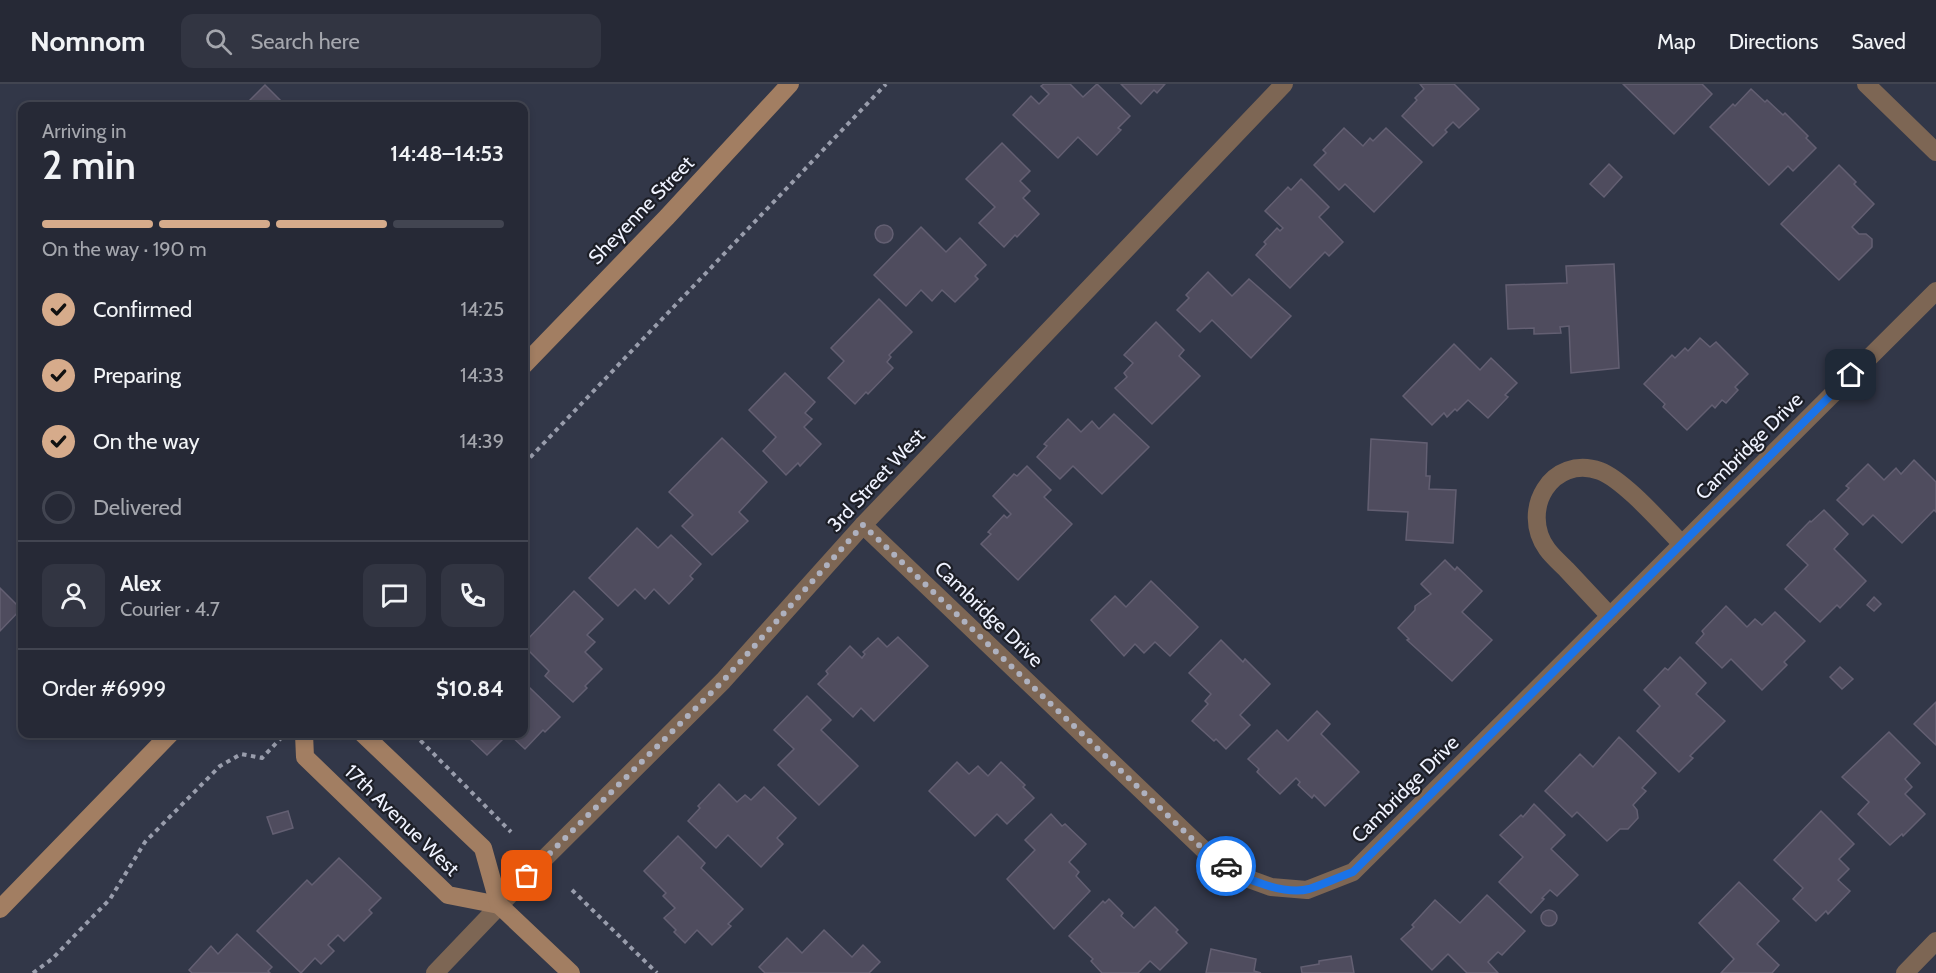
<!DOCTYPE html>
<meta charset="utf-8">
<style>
body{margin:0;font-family:Cabin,sans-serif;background:#323542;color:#f1f3f6;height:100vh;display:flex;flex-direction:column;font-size:22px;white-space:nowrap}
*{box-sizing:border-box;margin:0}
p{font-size:20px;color:#a4a6ad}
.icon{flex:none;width:33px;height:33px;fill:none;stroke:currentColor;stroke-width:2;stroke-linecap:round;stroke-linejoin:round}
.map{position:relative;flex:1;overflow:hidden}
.details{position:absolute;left:18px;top:18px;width:510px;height:636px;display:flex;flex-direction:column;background:#262936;border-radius:12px;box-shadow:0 3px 9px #0003,0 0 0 2px #424551}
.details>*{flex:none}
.pin{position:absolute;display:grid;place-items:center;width:51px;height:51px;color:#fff;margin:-26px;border-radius:12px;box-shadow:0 3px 9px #0006}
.courier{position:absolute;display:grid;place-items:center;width:60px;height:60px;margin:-30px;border:4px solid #1a73e8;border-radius:50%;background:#fff;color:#222;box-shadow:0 2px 8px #0007}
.head em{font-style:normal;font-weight:600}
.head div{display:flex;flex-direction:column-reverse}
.head{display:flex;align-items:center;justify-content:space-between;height:102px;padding:0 24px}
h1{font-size:39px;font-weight:600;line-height:45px}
.bar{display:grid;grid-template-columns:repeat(4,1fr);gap:9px 6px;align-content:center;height:72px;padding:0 24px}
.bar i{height:8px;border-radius:4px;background:#424551}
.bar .current{background:#d6ab8b}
.bar p{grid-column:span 4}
.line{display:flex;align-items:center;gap:15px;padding:0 24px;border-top:2px solid #424551}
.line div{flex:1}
.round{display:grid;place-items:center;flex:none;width:63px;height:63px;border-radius:12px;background:#323542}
ol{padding:0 24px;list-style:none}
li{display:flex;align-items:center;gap:18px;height:66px}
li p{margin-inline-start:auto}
li .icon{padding:6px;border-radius:50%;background:#d6ab8b;color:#111;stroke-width:4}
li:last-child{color:#a4a6ad}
li i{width:33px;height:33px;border:3px solid #424551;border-radius:50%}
header{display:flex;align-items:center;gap:36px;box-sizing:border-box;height:84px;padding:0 30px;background:#262936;border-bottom:2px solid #424551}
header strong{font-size:28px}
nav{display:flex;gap:33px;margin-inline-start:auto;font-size:21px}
.search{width:420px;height:54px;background:#323542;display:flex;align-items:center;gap:15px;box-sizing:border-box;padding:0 21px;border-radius:12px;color:#a4a6ad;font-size:22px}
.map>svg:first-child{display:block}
</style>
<header>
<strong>Nomnom</strong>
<div class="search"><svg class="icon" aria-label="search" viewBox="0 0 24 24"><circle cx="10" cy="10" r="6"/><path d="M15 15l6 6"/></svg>Search here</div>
<nav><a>Map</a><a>Directions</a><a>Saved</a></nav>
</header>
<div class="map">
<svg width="1936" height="889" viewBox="0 0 1936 889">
<rect width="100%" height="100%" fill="#323748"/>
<g fill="#4f4c5e" stroke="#635f72" stroke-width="1.5">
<polygon points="1044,0 1070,0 1083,13 1097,0 1130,32 1118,44 1121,46 1097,71 1078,53 1058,74 1013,31 1031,12 1039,20 1049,10 1041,2"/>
<polygon points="1121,0 1165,0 1157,9 1154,6 1141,20"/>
<polygon points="1420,0 1454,0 1479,25 1459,44 1453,38 1445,46 1447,48 1433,62 1402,32 1417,16 1415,14 1424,5"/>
<polygon points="1623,0 1702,0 1712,10 1674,50"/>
<polygon points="265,1 286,22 244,22"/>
<polygon points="1751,5 1765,18 1767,16 1783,31 1785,29 1808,52 1806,54 1816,64 1793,87 1788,82 1769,101 1710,43 1733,20 1735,22"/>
<polygon points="1344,44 1363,62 1370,54 1373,57 1386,44 1422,78 1374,128 1345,100 1339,106 1314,81 1326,69 1323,66"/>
<polygon points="1002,59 1030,87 1020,97 1030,107 1023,114 1039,130 1017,153 1015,151 1004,163 979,139 995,123 966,95"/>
<polygon points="1609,80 1622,93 1604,113 1590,100"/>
<polygon points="1839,81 1856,98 1854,100 1874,120 1852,143 1859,150 1866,150 1872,155 1872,163 1839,196 1781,140"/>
<polygon points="1301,95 1329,123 1319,133 1343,158 1329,172 1325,168 1290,204 1256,171 1266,160 1264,158 1277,144 1280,147 1283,144 1265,127 1288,103 1291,106"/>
<circle cx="884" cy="150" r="9"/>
<polygon points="921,143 946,168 960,154 986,181 975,192 978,195 955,218 942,206 932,217 921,206 906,222 874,191"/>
<polygon points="1614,180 1619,284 1571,289 1569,242 1560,243 1561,249 1534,250 1534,244 1508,245 1506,201 1567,199 1566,182"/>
<polygon points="1208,188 1232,212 1249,195 1291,232 1251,274 1212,236 1200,248 1177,226 1189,214 1186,211"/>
<polygon points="879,215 912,248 889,271 891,273 887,278 893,284 868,310 866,308 855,320 828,294 844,277 831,264"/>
<polygon points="1156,238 1184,266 1179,272 1200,292 1152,340 1115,304 1127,293 1124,289 1133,279 1124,271"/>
<polygon points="1700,254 1710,263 1716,258 1748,290 1735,303 1738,306 1726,319 1722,316 1715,324 1712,321 1687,346 1663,323 1665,320 1644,300 1672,271 1675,274 1685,264 1688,267"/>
<polygon points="1454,260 1480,286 1491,274 1517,299 1505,311 1508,313 1488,334 1468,316 1457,327 1455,325 1447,333 1444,329 1432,341 1403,312"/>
<polygon points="785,289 815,318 805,329 812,335 804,343 821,360 800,382 798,379 786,391 763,367 776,353 749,326"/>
<polygon points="1114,330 1149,363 1102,410 1073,382 1060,395 1037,373 1047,362 1044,360 1068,335 1081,348 1092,337 1099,345"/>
<polygon points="722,354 767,398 739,428 748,437 712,471 682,442 693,431 669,408"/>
<polygon points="1371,355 1427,359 1426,392 1430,392 1429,405 1456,406 1453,459 1406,456 1408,428 1368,426"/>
<polygon points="1914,376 1936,398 1936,428 1934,426 1902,459 1873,431 1863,441 1837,416 1849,404 1846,402 1868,380 1884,396 1896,384 1901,390"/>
<polygon points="1027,382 1051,406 1044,413 1072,440 1018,496 981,460 991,450 988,448 1004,431 1007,434 1011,430 993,412 1014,390 1017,392"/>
<polygon points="1824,426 1848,450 1834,465 1866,497 1840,524 1837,521 1820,538 1785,505 1808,481 1787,461 1810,437 1811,438"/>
<polygon points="637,444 658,464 671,451 701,480 690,492 693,495 669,520 654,505 645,515 635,505 618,522 589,494"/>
<polygon points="1445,476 1455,486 1457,483 1482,507 1462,528 1492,556 1452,597 1407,556 1409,555 1398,544 1415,526 1415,522 1431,510 1421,500"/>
<polygon points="1151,497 1198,543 1170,572 1155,558 1144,569 1135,560 1124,572 1091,536 1115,512 1126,523"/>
<polygon points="0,504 21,525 0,547"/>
<polygon points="574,507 603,535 587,551 595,558 585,568 602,585 585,602 587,604 573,618 545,592 549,587 524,562 524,559"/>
<polygon points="1874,513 1881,520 1874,527 1867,521"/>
<polygon points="1726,522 1747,543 1755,535 1762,541 1775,528 1805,557 1784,578 1787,581 1762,606 1731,575 1722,584 1696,559 1704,550 1702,547"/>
<polygon points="898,553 928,582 874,637 861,624 853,633 818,600 828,590 826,587 850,562 862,574 865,570 863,568 878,554 887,563"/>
<polygon points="1221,556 1243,578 1245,575 1270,600 1240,631 1250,641 1226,665 1216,655 1214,657 1192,637 1208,620 1205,617 1211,610 1189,589"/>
<polygon points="1680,573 1706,599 1696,610 1725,637 1690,672 1693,674 1679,688 1637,647 1660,622 1644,606 1665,584 1668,586"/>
<polygon points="1840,583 1853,595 1842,605 1830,593"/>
<polygon points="530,604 560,633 545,648 543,646 525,665 509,650 524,650 524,607 525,609"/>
<polygon points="807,612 831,636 821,646 858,682 819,721 778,681 794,665 774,646"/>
<polygon points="1936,618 1936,661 1914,640"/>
<polygon points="1317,627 1330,640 1321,650 1359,688 1325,722 1314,711 1312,714 1298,701 1300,698 1296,694 1280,710 1257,688 1259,685 1248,675 1277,646 1288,657"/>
<polygon points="1889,648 1920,679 1905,695 1912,703 1905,710 1925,730 1903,752 1902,750 1890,761 1858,730 1869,718 1842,693"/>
<polygon points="465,650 508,650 487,671"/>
<polygon points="1619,653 1656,689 1642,704 1646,707 1633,721 1637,726 1638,734 1628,745 1620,745 1607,757 1577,728 1572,733 1545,707 1580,670 1593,683"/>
<polygon points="957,678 969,690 978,682 988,692 1001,678 1025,701 1023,703 1034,714 1007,740 997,730 975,752 929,707"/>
<polygon points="719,700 737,718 745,711 751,716 764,703 796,734 777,754 783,760 761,783 728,751 716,764 688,737 700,724 698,722"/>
<polygon points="1534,720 1565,751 1551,765 1578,791 1557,812 1550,806 1542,814 1544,815 1531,829 1499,798 1523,773 1500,751 1521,731 1523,733"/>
<polygon points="288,727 293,744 273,750 267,733"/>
<polygon points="1821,727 1854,760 1839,775 1849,785 1838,796 1850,807 1828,830 1826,827 1816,837 1793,815 1803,804 1774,776"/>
<polygon points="1051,730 1062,742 1065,740 1086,760 1069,778 1079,788 1076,792 1090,807 1054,845 1007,795 1035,766 1025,756"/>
<polygon points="678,752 705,779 701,784 743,825 728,840 731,842 712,861 697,846 685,859 674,848 676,846 664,834 675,824 663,812 666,809 644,787"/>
<polygon points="339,774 381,814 369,826 372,829 344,857 338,851 328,861 334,867 321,880 315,874 301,889 257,847 307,796 312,801"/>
<polygon points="1739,798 1779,837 1757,860 1779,881 1772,889 1721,889 1734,875 1699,839"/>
<polygon points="1487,811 1525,847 1502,871 1498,868 1488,878 1498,889 1467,889 1448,870 1432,886 1401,855 1414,843 1412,841 1435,816 1460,839"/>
<polygon points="1109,815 1123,829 1121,832 1134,844 1155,823 1178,846 1176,848 1187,859 1160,886 1150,877 1138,889 1102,889 1091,877 1093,875 1069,852 1103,817 1105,819"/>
<circle cx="1549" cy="834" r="8"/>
<polygon points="824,846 852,873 863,861 880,878 869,889 765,889 759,883 787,854 802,869"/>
<polygon points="237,850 272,883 268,887 270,889 192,889 189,886 211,862 218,870"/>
<polygon points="1211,865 1256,875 1254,887 1261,889 1206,889"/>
<polygon points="1351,872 1354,889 1302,889 1301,883 1319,880 1319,877"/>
</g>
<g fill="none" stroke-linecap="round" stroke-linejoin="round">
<g stroke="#999dac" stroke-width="4" stroke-dasharray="4.5 4.5" stroke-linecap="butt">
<polyline points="524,380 886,0"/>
<polyline points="414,650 511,748"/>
<polyline points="572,806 657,889"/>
<polyline points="33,889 52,875 110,815 145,758 220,682 241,670 262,674 281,654"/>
</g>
<g stroke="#7d6654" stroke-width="18">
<polyline points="1866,0 1936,68"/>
<polyline points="863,441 1204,766 1238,791 1271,803 1307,806 1353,788 1936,207"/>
<path d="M1610 532C1595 516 1581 501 1566 485 1560 479 1552 472 1547 465 1519 426 1552 370 1600 387 1624 396 1663 441 1682 460"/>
<polyline points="435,889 542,777 723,597 863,441 1284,0"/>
<polyline points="1905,889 1936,857"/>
</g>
<g stroke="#a27e62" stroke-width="18">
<polyline points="524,281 667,133 790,0"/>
<polyline points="304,650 305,673 448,811 499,821"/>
<polyline points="363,650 483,764 499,821 571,889"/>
<polyline points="0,825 170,650"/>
</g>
</g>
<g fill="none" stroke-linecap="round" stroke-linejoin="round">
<polyline stroke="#aeb1bf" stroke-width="6" stroke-dasharray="0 10.8" points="527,792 723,597 863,441 1204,766 1226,782"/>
<path stroke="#1a73e8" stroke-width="8" d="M1226 782C1245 796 1285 811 1309 805 1324 800 1339 793 1353 788L1851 291"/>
</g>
<g text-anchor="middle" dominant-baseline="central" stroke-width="4.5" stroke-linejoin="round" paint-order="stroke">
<g font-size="20" fill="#f0f3ff" stroke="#1d1f27">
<text transform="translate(641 126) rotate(-46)">Sheyenne Street</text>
<text transform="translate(1749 362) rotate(-45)">Cambridge Drive</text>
<text transform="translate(876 396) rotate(-47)">3rd Street West</text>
<text transform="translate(989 530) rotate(44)">Cambridge Drive</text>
<text transform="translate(1405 705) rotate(-45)">Cambridge Drive</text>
<text transform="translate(402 736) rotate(44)">17th Avenue West</text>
</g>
</g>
</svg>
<div class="pin" style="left:527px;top:792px;background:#ea580c"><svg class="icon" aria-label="bag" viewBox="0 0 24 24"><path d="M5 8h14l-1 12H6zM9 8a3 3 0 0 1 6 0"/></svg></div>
<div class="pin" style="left:1851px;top:291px;background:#1f2937"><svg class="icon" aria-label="home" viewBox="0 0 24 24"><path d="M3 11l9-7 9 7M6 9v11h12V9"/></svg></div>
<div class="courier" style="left:1226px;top:782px"><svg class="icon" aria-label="car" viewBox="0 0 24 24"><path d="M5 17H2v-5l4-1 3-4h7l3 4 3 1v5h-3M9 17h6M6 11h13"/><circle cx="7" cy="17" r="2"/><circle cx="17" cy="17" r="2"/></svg></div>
<section class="details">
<div class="head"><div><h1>2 min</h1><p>Arriving in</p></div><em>14:48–14:53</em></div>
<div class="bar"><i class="current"></i><i class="current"></i><i class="current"></i><i></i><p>On the way · 190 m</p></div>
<ol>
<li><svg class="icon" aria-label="check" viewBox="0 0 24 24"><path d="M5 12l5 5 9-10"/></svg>Confirmed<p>14:25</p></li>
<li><svg class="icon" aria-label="check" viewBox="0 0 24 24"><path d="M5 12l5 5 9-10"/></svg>Preparing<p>14:33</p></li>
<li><svg class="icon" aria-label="check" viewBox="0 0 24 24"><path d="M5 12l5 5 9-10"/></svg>On the way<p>14:39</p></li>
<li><i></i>Delivered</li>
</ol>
<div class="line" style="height:108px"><a class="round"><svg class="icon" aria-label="person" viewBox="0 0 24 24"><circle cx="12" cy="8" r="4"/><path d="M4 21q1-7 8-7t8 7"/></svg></a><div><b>Alex</b><p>Courier · 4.7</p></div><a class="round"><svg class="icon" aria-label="chat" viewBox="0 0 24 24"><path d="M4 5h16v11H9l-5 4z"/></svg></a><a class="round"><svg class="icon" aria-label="phone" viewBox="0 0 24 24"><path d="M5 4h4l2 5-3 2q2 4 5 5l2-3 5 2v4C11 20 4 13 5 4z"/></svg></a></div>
<div class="line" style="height:78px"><div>Order #6999</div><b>$10.84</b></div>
</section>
</div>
